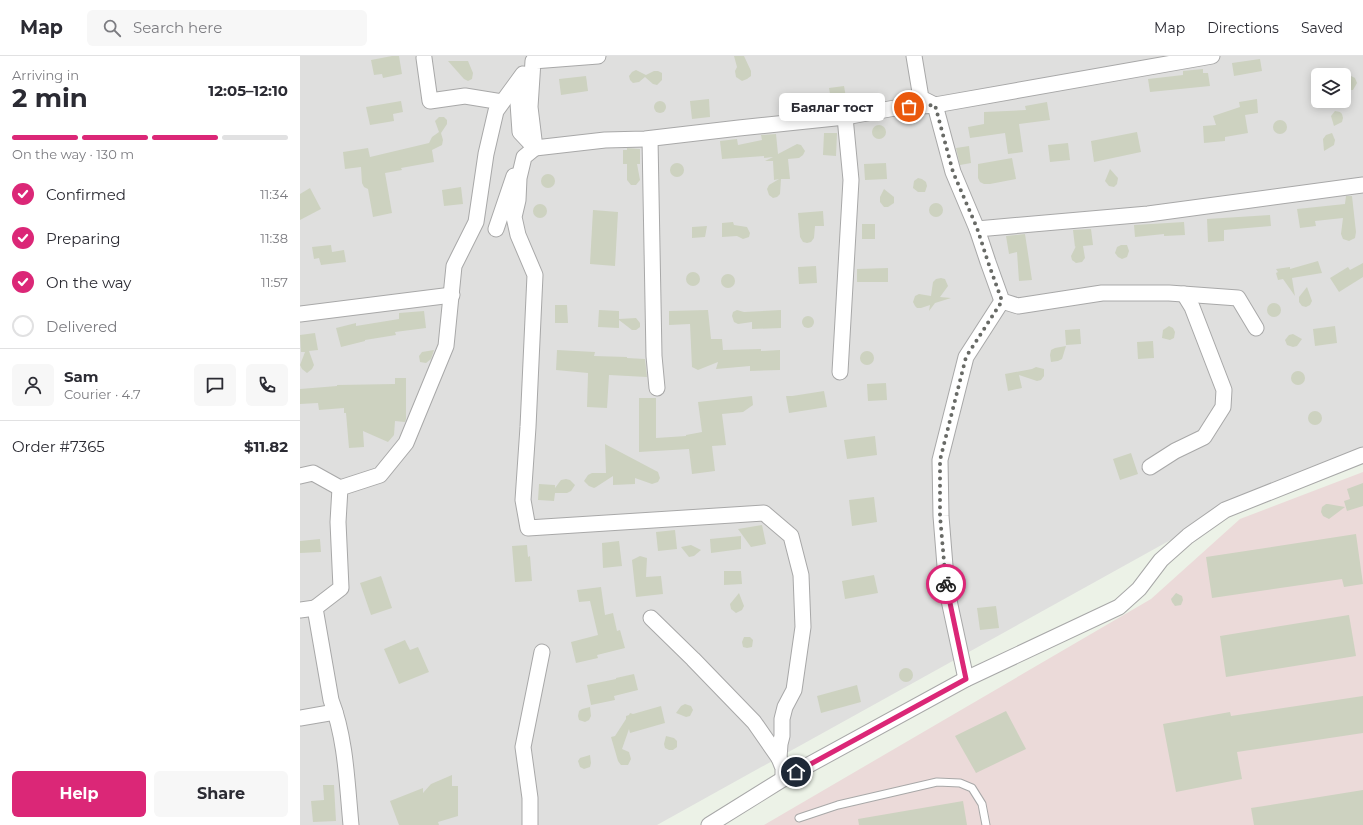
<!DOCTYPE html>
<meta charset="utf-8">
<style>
body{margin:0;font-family:Montserrat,sans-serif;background:#f7f7f7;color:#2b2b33;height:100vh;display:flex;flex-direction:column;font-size:15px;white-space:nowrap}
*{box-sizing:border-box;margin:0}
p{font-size:13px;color:#7c7c81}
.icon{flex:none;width:22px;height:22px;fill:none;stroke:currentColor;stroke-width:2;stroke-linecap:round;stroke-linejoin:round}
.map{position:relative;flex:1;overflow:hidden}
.panel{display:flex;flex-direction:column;background:#fff;width:300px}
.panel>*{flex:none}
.fabs{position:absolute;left:1011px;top:12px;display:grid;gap:8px}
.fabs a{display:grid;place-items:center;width:40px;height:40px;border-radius:6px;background:#fff;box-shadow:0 2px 10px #0003;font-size:20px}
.pin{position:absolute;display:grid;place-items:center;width:34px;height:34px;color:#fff;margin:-17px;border:2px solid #fff;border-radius:50%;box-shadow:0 1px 4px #0007}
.courier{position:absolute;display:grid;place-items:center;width:40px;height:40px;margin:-20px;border:3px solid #db2777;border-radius:50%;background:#fff;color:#222;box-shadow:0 1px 5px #0007}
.bubble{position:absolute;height:28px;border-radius:6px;background:#fff;box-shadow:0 2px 10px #0003;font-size:13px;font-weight:700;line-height:28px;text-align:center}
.overview em{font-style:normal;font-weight:700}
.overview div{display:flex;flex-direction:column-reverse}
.overview{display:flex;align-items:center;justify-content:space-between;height:68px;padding:0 12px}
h1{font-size:26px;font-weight:700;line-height:30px}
.bar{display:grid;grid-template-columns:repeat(4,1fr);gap:6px 4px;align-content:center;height:48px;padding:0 12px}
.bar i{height:5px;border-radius:3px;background:#e1e1e2}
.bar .selected{background:#db2777}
.bar p{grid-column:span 4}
.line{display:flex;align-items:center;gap:10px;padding:0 12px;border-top:1px solid #e1e1e2}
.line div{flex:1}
.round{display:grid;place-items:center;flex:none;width:42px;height:42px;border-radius:6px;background:#f7f7f7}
ol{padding:0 12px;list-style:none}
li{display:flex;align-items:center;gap:12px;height:44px}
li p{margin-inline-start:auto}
li .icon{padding:4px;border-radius:50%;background:#db2777;color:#fff;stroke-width:4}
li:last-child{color:#7c7c81}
li i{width:22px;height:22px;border:2px solid #e1e1e2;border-radius:50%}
.primary-button{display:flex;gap:8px;margin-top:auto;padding:8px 12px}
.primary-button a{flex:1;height:46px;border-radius:6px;background:#db2777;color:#fff;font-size:16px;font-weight:700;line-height:46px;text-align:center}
.primary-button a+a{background:#f7f7f7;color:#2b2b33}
header{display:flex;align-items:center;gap:24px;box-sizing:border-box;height:56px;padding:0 20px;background:#fff;border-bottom:1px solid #e1e1e2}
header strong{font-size:19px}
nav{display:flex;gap:22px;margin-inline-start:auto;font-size:14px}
.search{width:280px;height:36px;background:#f7f7f7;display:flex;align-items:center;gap:10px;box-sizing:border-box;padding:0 14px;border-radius:6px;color:#7c7c81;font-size:15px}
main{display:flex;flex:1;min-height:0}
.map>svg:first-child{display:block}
</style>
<header>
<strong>Map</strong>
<div class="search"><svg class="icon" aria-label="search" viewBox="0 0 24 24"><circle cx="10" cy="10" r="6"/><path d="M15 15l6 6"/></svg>Search here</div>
<nav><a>Map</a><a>Directions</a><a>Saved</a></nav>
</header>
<main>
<section class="panel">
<div class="overview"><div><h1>2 min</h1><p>Arriving in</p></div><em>12:05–12:10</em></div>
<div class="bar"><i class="selected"></i><i class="selected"></i><i class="selected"></i><i></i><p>On the way · 130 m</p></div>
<ol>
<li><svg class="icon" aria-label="check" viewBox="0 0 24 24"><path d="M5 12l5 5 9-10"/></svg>Confirmed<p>11:34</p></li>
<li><svg class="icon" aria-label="check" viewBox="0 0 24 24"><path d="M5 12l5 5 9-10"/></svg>Preparing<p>11:38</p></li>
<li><svg class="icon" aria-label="check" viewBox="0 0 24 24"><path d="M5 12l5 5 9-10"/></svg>On the way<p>11:57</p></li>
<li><i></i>Delivered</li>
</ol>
<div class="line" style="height:72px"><a class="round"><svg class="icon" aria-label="person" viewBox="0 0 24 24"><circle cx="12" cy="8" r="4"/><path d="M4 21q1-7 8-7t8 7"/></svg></a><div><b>Sam</b><p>Courier · 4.7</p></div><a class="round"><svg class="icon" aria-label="chat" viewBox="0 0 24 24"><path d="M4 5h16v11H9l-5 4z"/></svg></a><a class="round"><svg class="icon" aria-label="phone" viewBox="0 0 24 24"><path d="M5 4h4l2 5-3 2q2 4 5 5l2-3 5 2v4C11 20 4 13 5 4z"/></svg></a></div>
<div class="line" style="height:52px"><div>Order #7365</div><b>$11.82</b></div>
<div class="primary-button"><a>Help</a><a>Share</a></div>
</section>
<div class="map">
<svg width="1063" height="769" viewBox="0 0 1063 769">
<rect width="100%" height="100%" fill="#ecf2e7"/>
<path fill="#dfdfde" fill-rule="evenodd" d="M0 0H1063V403L903 466 357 769H0ZM1018 19H1044V45H1018Z"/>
<polygon fill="#ebdad9" points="1063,416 1063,769 464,769 851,543 940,463"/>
<g fill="#cdd2c0">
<polygon points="92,0 99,0 102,18 83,22 82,18 74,19 71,4"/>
<polygon points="434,0 444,0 451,15 451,20 447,23 442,25 436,21 435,15 437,11"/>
<polygon points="960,3 962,15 934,20 932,7"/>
<polygon points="148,5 168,5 173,17 172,23 168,25 164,23"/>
<polygon points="903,13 903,17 908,17 910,30 850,36 848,23 883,19 883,15"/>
<polygon points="336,14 346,19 354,15 358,15 362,17 362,24 357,29 353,28 345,21 339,26 333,27 330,24 329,20 332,16"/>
<polygon points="286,20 288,35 261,39 259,23"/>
<polygon points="1044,20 1051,20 1055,22 1057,27 1053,34 1044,34"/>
<polygon points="544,30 547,47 532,49 529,32"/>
<polygon points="409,43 410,61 392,63 390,45"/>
<polygon points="957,43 958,57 945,59 948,77 925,81 925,85 904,87 903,70 916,69 913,60 940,51 939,46"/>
<circle cx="360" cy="51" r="6"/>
<polygon points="101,45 103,56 93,58 94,65 70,69 66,51"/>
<polygon points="747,46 750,64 719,68 723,96 708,98 705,77 670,82 668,71 684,68 684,56 726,54 725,50"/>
<polygon points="1035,55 1040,56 1042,58 1043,62 1042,66 1034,70 1031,60"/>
<polygon points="139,61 144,61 147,64 147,68 141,77 143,84 142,89 132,94 134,106 101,112 102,114 85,117 92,157 73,161 68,133 64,131 62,127 61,111 45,113 43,96 68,92 70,101 129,87 132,81 139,76 135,65"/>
<circle cx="980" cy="71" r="7"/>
<circle cx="579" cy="76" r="7"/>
<polygon points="837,76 841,96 794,106 791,85"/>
<polygon points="524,77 537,77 536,100 523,99"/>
<polygon points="1032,77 1035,84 1034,89 1024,95 1023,83 1026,79"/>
<polygon points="476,78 478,98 497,88 501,89 505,95 503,99 499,102 488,103 490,123 481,123 480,138 477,141 473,142 469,139 467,133 469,129 479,123 474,124 473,105 465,105 473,101 464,102 464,100 422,103 420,85 437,83 438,89 462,84 461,79"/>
<polygon points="768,87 770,104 750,106 748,89"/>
<polygon points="669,90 671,107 660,109 656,92"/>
<polygon points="327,92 340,93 340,108 337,108 340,124 336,129 331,129 327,124 327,108 323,108 323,94 327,94"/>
<polygon points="712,102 716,123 690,128 684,128 680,126 678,122 678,108"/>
<circle cx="377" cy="114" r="7"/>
<polygon points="586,107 587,123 565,124 564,108"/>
<polygon points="810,113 818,122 817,128 814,131 809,130 805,125"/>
<circle cx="248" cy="125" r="7"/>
<polygon points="618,122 622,123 626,126 627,130 625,136 618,136 613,132 614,125"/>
<polygon points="161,131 163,148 144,150 142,134"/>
<polygon points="10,132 21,153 0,164 0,138"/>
<polygon points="584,133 594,141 594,147 588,151 584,151 580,146 580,141"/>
<polygon points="1046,140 1052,140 1056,176 1055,182 1049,185 1043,183 1041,178 1043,162 1015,165 1016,170 1000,172 997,153 1045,148"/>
<circle cx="636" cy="154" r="7"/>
<circle cx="240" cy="155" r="7"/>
<polygon points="293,154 318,156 315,210 290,208"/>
<polygon points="523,155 524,170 515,170 514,182 511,186 507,187 503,186 500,181 498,157"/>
<polygon points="970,159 971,170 924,174 924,185 908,186 907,163"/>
<polygon points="433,166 434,169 447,171 450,177 449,181 443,183 437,180 422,181 422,167"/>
<polygon points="884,166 885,179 864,180 864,178 835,181 834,169"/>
<rect x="562" y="168" width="13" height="15"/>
<polygon points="407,170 405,181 392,182 392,171"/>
<polygon points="791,173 793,189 783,190 785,202 782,206 776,207 772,204 771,200 776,190 775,191 773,174"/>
<polygon points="725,178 732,224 719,225 717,196 709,198 706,180"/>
<polygon points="31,189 32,196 44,194 46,206 21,209 19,202 14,203 12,191"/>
<polygon points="821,189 827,189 829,195 827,201 822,203 818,201 815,197 817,191"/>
<polygon points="1018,205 1022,217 992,222 995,240 983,223 978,224 976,217 978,216 976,213 990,211 990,213"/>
<polygon points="1063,207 1063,221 1039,236 1030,222 1048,211 1050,214"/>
<polygon points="516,210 517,227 499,228 498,211"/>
<polygon points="588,212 588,226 557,226 557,213"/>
<circle cx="393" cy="223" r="7"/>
<circle cx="428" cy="225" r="7"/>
<polygon points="641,222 645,223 648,230 640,241 651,242 635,247 629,255 630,249 621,252 617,252 615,250 613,246 615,240 619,238 631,240 633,226 636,223"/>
<polygon points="1007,231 1012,245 1010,249 1006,251 1002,250 999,246 999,241"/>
<circle cx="974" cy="254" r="7"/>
<polygon points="255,249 267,249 268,267 255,267"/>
<polygon points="299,254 319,255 319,263 336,262 340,267 340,271 336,274 332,274 319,264 319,272 298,271"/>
<polygon points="408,254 411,283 422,283 423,294 461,293 461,295 480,294 480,314 450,315 450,310 416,313 418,306 398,314 392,311 390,268 369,269 369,255"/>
<polygon points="437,254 444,256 481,254 481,272 452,273 452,266 438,268 434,266 432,260 433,256"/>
<polygon points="124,255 126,272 95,276 96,279 65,284 65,285 41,291 36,272 56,267 56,270 99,263 99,257"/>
<circle cx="508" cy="266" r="6"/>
<polygon points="869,270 873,272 875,276 874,282 870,284 862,282 863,274"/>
<polygon points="1035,270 1037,287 1015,290 1013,273"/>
<polygon points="780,273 781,288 766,289 765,274"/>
<polygon points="15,277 18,294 9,295 14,309 12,313 7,317 2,313 0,309 5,296 1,296 0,279"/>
<polygon points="993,278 1002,283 997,290 993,291 987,289 985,284 989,279"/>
<polygon points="853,285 854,302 838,303 837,286"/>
<polygon points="766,290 762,303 758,305 751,306 750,299 751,294 755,292"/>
<polygon points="134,294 131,303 126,307 120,306 119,300 122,296"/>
<polygon points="257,294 295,296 294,300 327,301 327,302 345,303 347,321 309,319 307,352 287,351 288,317 256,314"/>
<circle cx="567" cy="302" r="7"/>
<polygon points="736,311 744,313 744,320 741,324 737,325 719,319 722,332 708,335 705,318 732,313"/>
<circle cx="998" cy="322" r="7"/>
<polygon points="95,322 106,322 106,363 105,366 95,365 94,379 88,386 63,375 64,391 49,392 46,357 44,357 44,352 19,354 18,347 0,348 0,333 37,330 37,329 95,328"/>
<polygon points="586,327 587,344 568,345 567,328"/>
<polygon points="524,335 527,351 489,357 486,340 492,340"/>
<polygon points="452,340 453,349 443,356 422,358 426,389 412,390 415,415 392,418 389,393 339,396 339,342 356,342 356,382 386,380 386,379 402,376 398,346"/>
<circle cx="1015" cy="362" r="7"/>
<polygon points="575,380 577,399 547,403 544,384"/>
<polygon points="305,388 358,416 360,422 358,426 352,428 335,422 335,428 313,429 313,420 296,431 294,432 289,430 284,425 288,419 292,417 306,417"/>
<polygon points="831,397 838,418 820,424 813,403"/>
<polygon points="266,423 270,424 275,429 271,435 267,437 255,437 254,445 238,444 239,428 255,429 255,432 261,424"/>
<polygon points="1063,427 1063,450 1047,455 1044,445 1050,443 1047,433"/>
<polygon points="574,441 577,466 552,470 549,444"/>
<polygon points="1026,448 1028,448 1045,451 1029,463 1023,460 1021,456 1022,451"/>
<polygon points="462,469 466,488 451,491 438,473"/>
<polygon points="375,474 377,493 358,495 356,476"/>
<polygon points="1056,478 1063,528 1044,531 1042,523 912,542 906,501"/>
<polygon points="441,480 441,493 411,497 410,483"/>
<polygon points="20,483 21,496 0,497 0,485"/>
<polygon points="319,485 322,510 303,512 302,487"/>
<polygon points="227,489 228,501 230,500 232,525 215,526 212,490"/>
<polygon points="391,489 401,494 394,500 389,501 381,491"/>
<polygon points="340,500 347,502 346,521 361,520 363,538 336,541 332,504"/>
<polygon points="424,515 441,515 442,528 424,529"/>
<polygon points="574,519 578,537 545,543 542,525"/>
<polygon points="81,520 92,552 71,559 60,527"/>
<polygon points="301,531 305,559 313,557 317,575 320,574 325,592 297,599 298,602 276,607 271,586 298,579 290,545 279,546 277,534"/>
<polygon points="439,537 444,550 442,554 436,557 431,553 430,548"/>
<polygon points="876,537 882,540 883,544 881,549 875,550 872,546 871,543"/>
<polygon points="696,550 699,572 680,574 677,552"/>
<polygon points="1049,559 1056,600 926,621 920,580"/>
<polygon points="444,581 450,581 453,584 452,591 447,592 443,591 442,586"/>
<polygon points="105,584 110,594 118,591 129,616 99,628 84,593"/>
<circle cx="606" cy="619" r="7"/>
<polygon points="334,618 338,634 314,640 315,644 291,649 287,629 316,623 316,622"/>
<polygon points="557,629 561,646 521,657 517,640"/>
<polygon points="1063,640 1063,677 937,696 942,723 876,736 863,668 930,656 931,660"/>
<polygon points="385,648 391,650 393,654 390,660 386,661 376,657 381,650"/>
<polygon points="361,650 365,667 330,677 329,673 322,693 329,696 331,703 328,709 321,709 318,705 311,681 315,680 326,663 326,660 329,659 330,657 333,658"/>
<polygon points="290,651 291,660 289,664 285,666 279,664 278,660 279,655 282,653"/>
<polygon points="706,655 726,693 676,717 655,680"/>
<polygon points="366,680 374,682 377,685 377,691 373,694 369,694 365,692 364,688"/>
<polygon points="290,699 291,707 290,711 284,713 280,711 278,705 280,702"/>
<polygon points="152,719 152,730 158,730 158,760 138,766 139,769 99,769 90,745 123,732 123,737 131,728"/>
<polygon points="23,729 34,729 36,765 13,766 11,745 24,744"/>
<polygon points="1063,734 1063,769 954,769 951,752"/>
<polygon points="663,745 667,769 559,769 558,763"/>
</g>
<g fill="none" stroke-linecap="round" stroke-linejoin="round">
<g stroke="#a8a8a8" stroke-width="9">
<polyline id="lane" points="499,762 538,749 637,726 660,727 672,732 682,748 686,769"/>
</g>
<g stroke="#a8a8a8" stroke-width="17">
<g id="street">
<polyline points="298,0 233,5 230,51 235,92 224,101 219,122 218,144 214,161 218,179 235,219 228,371 223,444 228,472 464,457 491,480 501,519 503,571 494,634 485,651 482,663 482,680 480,688 479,702 483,712 483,723"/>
<polyline points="614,0 621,42 635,49 912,0"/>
<polyline points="124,2 130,45 165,40 202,46"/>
<polyline points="227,21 218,47 220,76 235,92 305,84 345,83 439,72 545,61 595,52 635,49 653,116 677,173 848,158 1063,129"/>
<polyline points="350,83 354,300 357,332"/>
<polyline points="196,173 214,120"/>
<polyline points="677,173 688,206 702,245 718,250 802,237 869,237 938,242 956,272"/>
<polyline points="0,258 152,239"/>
<polyline points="540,316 551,124 545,61"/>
<polyline points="850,411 875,395 904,381 923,351 924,334 892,251 884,238"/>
<polyline points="0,420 13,417 40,432"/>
<polyline points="0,554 15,552"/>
<polyline points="351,562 393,603 454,666 479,702"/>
<polyline points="666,623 647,535 641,460 640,404 666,301 702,245"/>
<polyline points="0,662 35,656"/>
<path d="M51 769C47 728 46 683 31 644L15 552 41 532 38 466 40 432 80 419 106 387 146 290 154 210 176 166 186 98 196 55 223 18"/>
<polyline points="230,769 230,742 223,691 242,596"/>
<polyline points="409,769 483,723 666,623 819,551 839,533 861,504 888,480 925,454 1063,399"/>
</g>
</g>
<use href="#lane" stroke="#fff" stroke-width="7"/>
<use href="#street" stroke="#fff" stroke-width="15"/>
</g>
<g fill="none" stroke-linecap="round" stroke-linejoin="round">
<polyline stroke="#686a66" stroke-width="4" stroke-dasharray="0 7.2" points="609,51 635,49 653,116 677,172 688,206 702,245 666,301 640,404 640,460 646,528"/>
<polyline stroke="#db2777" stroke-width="5" points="496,716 666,623 646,528"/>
</g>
</svg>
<div class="fabs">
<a><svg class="icon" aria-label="layers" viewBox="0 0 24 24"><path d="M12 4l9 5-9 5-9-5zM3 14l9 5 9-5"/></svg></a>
</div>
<div class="pin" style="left:609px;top:51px;background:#ea580c"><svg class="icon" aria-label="bag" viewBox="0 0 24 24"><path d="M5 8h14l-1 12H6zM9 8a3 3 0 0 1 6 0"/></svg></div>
<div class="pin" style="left:496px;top:716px;background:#1f2937"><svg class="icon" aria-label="home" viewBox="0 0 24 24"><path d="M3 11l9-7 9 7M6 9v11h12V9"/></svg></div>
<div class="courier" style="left:646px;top:528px"><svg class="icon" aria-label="bike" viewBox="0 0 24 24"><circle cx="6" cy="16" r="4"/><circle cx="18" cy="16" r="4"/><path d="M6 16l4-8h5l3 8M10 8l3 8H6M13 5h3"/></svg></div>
<div class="bubble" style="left:479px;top:37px;width:106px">Баялаг тост</div>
</div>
</main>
